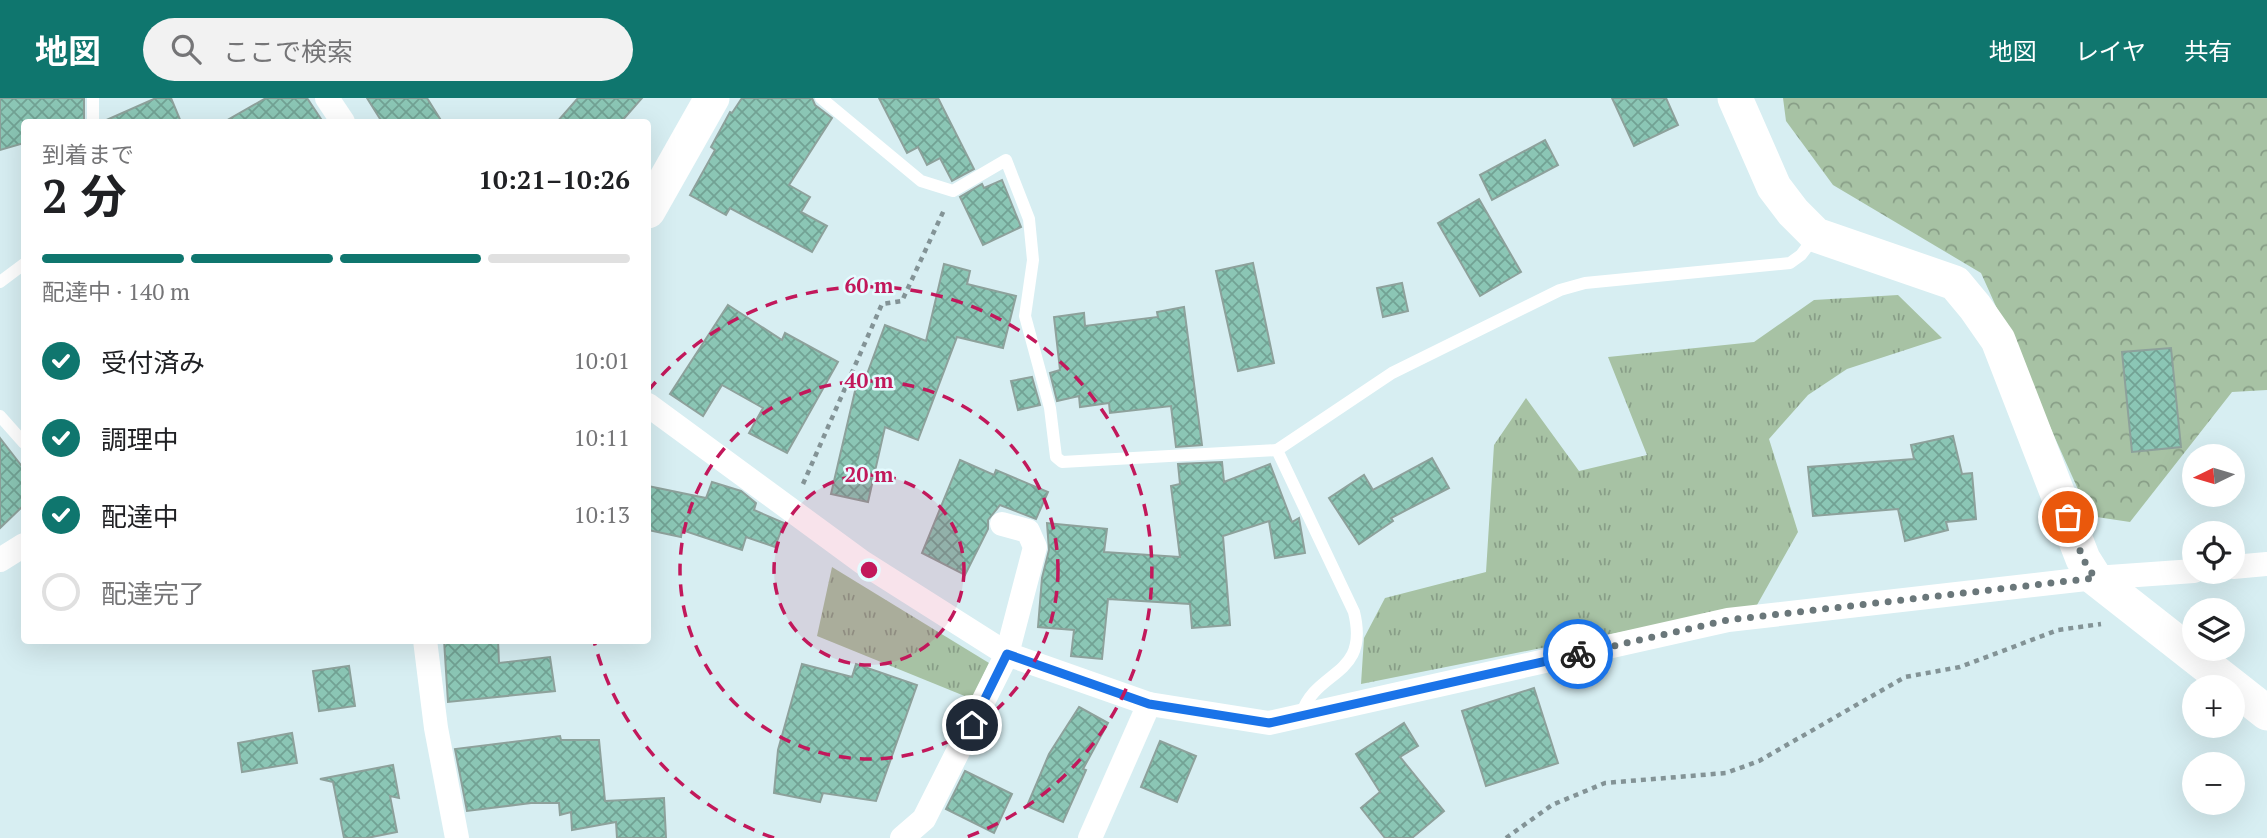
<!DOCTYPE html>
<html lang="ja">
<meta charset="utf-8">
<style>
body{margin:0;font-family:"PT Serif","Noto Sans JP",serif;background:#f2f2f2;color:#202124;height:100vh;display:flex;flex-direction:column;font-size:26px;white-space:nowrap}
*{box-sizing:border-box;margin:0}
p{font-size:23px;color:#757577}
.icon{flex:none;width:38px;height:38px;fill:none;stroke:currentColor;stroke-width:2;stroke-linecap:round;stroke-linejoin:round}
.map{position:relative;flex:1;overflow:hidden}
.drawer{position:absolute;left:21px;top:21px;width:630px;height:525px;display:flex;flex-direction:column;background:#fff;border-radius:7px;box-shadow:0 7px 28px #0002}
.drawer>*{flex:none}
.needle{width:46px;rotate:265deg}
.tools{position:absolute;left:2182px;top:346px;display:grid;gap:14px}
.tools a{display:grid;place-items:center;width:63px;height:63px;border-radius:50%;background:#fff;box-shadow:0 7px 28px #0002;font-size:35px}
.pin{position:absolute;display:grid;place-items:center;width:60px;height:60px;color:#fff;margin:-30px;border:4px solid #fff;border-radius:50%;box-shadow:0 2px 7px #0007}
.courier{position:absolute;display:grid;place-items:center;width:70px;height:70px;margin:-35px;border:5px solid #1a73e8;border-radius:50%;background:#fff;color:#222;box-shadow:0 2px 9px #0007}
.headline em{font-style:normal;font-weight:700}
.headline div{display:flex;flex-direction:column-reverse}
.headline{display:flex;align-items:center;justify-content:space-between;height:119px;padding:0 21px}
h1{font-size:46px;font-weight:700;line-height:52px}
.bar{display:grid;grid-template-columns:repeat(4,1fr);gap:10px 7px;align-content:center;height:84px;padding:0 21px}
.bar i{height:9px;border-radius:5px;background:#e0e0e0}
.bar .current{background:#0f766e}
.bar p{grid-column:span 4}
ol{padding:0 21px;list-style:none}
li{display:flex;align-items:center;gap:21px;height:77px}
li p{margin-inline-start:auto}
li .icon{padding:7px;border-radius:50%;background:#0f766e;color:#fff;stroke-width:4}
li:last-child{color:#757577}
li i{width:38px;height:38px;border:4px solid #e0e0e0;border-radius:50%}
header{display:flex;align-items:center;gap:42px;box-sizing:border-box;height:98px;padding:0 35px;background:#0f766e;color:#fff}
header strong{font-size:33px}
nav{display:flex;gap:38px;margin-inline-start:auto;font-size:24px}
.search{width:490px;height:63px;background:#f2f2f2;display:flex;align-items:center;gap:18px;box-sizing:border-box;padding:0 24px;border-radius:38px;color:#757577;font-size:26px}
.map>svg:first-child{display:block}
</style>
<header>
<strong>地図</strong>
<div class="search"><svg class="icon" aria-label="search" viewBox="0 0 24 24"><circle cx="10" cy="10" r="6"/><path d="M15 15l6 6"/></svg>ここで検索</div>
<nav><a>地図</a><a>レイヤ</a><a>共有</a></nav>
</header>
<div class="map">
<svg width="2267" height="740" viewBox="0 0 2267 740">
<defs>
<pattern id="grass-tufts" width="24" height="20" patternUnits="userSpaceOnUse" patternTransform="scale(1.75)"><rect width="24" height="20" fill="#a7c2a4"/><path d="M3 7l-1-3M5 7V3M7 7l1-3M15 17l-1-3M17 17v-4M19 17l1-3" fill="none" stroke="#889e87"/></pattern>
<pattern id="forest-crowns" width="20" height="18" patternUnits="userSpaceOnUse" patternTransform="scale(1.75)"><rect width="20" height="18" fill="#a7c2a4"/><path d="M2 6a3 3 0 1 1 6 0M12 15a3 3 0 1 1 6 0" fill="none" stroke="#889e87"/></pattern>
<pattern id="building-cross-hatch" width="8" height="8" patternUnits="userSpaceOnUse" patternTransform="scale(1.75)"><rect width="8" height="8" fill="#8bc6b5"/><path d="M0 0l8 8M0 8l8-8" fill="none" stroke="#72a294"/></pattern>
</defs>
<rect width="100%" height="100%" fill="#d7eef2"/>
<g fill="url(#grass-tufts)">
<polygon points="1898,197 1942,240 1847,271 1808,297 1769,341 1798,434 1757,507 1361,586 1364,540 1385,500 1486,474 1494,347 1526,300 1579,373 1647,357 1608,259 1754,244 1814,202"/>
<polygon points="832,469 989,565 972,601 817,538"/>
</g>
<polygon fill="url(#forest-crowns)" points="1783,0 2267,0 2267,292 2232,294 2130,424 2090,418 1981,175 1833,87 1786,23"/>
<g fill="url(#building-cross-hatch)" stroke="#8da19b" stroke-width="2">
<polygon points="0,0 84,0 84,24 24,24 24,45 0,52"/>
<polygon points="156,0 171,0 181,24 102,24"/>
<polygon points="266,0 307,0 323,24 224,24"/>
<polygon points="367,0 427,0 442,24 382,24"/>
<polygon points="578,0 642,0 621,24 557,24"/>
<polygon points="742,0 812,0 815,7 832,20 789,87 810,99 801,114 827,128 812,154 730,110 726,117 690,97 715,52 711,49 730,14 732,15"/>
<polygon points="879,0 938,0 974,71 952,83 940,60 927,67 918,49 907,55"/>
<polygon points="1612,0 1666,0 1678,27 1634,48"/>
<polygon points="1545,42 1558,67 1492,102 1480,77"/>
<polygon points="1002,82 1021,129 983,147 960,99 982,86 984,90"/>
<polygon points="1479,101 1521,174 1480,198 1438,125"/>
<polygon points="1253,165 1274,265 1238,273 1216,173"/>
<polygon points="944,166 970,173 967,186 1016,198 1003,250 957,239 918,342 885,329 868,404 831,396 859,276 866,279 885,227 926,243"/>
<polygon points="1402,185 1408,213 1383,219 1377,190"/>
<polygon points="728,207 782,242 785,235 838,264 787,355 749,335 763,310 722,287 703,318 670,296"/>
<polygon points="1184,209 1202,347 1176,349 1171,308 1110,315 1109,305 1080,309 1079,298 1057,303 1050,275 1060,272 1054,219 1084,215 1085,228 1158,219 1157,214"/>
<polygon points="2171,250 2181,349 2132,354 2122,254"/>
<polygon points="1032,279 1040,307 1018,312 1011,283"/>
<polygon points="1953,338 1962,376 1972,375 1976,421 1946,424 1948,432 1905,443 1898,411 1813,418 1808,369 1914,361 1911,347"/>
<polygon points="0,340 24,371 24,407 0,430"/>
<polygon points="1432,360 1449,390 1391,420 1393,423 1359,446 1329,400 1364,377 1373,392"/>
<polygon points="960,362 994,377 996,372 1048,394 1036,421 1000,407 988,422 988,431 965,477 922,455"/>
<polygon points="1222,364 1224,384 1270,366 1292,424 1299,420 1305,455 1275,460 1269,423 1223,438 1230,527 1192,530 1190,506 1108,501 1102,561 1071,558 1074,532 1038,529 1042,480 1049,452 1047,425 1107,431 1104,454 1180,459 1171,388 1180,386 1178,366"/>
<polygon points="712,384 741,393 756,405 754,412 784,425 775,449 746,439 742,452 682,432 681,439 648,432 648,388 706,400"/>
<polygon points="444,542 498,542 499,565 550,559 555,593 448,604"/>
<polygon points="802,566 852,579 856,566 917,587 876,703 823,695 820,704 774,695 778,652"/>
<polygon points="349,568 355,608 319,613 313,573"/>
<polygon points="1534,590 1558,665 1486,688 1462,613"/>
<polygon points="1079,609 1108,625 1083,671 1086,672 1063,724 1027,708 1049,656"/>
<polygon points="1404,625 1418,648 1400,659 1444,713 1412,740 1385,740 1361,710 1380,694 1356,656"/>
<polygon points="292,635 297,665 242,674 238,645"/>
<polygon points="560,638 561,642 599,642 605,703 664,700 666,740 617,740 616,724 572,732 571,714 560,717 559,705 531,705 467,713 455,651"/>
<polygon points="1160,643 1196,658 1177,704 1141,689"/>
<polygon points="393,667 399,700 390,698 397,734 367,740 344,740 333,684 320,681"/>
<polygon points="965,673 1012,696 994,735 946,711"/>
</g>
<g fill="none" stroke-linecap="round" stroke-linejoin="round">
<g stroke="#839396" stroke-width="4.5" stroke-dasharray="5 5" stroke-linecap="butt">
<polyline points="803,386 882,206 902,203 944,112"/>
<polyline points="1506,740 1552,707 1605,685 1726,675 1759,663 1905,579 1960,569 2058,532 2101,526"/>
</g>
<g stroke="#fff" stroke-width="12">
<polyline points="93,0 93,24"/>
<polyline points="821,0 921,83 953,93 1006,62 1029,121 1033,162 1025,218 1050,310 1056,359 1062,364 1277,352"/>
<polyline points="0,184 24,166"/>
<polyline points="0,318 24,345"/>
<path d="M1301 617C1316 570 1370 580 1354 514L1277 352 1392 275 1560 192 1585 185 1790 165 1801 157 1816 137"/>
</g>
<g stroke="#fff" stroke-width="24">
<polyline points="327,0 343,24"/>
<polyline points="648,307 862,464 1007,556 1149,606 1269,625 1728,522 2095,480 2194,473"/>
<polyline points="0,462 24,447"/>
<polyline points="2233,469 2267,466"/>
<polyline points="425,542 436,630 457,740"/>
<polyline points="902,740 924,721 1007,556 1035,449 1028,433 1002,426"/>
<polyline points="1090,740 1149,606"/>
</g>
<g stroke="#fff" stroke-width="35">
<polyline points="1735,0 1774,89 1793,114 1816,137 1955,185 1975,209 1998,242 2083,461 2095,480 2267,615"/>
<polyline points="648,113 712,0"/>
</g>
</g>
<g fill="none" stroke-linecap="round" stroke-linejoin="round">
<polyline stroke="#6a777a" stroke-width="7" stroke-dasharray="0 12.6" points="1578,556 1728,522 2095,480 2083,461 2068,419"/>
<polyline stroke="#1a73e8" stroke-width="9" points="972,627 1007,556 1149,606 1269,625 1578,556"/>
</g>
<circle cx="869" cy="472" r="95" fill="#c2185b" fill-opacity=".12"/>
<g fill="none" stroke="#c2185b" stroke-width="3.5" stroke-dasharray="12 9">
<circle cx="869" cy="472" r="95"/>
<circle cx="869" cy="472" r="189"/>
<path d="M774 740A284 284 0 0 1 594 543M648 293A284 284 0 1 1 964 740"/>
</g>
<circle cx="869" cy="472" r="10" fill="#c2185b" stroke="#e4fbff" stroke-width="3.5"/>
<g font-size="21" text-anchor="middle" font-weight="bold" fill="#c2185b" stroke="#e4fbff" stroke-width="5" stroke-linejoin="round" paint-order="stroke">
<text x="869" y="195">60 m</text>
<text x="869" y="290">40 m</text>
<text x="869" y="384">20 m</text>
</g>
</svg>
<div class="tools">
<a><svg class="needle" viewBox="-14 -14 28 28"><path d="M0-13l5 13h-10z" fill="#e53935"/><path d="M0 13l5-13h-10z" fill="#757577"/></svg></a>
<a><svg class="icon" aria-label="locate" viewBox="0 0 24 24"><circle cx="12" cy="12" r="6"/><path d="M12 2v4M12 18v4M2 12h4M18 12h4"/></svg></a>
<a><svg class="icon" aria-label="layers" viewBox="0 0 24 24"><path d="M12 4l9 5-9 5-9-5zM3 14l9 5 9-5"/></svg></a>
<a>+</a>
<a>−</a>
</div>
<div class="pin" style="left:2068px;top:419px;background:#ea580c"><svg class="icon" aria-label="bag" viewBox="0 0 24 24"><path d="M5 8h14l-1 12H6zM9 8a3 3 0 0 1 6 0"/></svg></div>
<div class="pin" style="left:972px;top:627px;background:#1f2937"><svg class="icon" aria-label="home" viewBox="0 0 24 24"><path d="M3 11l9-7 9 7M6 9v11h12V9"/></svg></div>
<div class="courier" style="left:1578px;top:556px"><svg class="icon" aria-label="bike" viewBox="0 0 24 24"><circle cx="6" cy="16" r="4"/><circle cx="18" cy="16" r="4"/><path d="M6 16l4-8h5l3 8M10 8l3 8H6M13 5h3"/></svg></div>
<section class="drawer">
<div class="headline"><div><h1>2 分</h1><p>到着まで</p></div><em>10:21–10:26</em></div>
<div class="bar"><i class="current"></i><i class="current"></i><i class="current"></i><i></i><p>配達中 · 140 m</p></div>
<ol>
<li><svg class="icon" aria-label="check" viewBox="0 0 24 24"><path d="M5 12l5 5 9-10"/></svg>受付済み<p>10:01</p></li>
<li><svg class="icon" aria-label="check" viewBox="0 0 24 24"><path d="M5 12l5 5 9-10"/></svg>調理中<p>10:11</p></li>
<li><svg class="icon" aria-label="check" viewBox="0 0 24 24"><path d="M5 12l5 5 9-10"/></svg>配達中<p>10:13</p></li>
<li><i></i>配達完了</li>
</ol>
</section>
</div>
